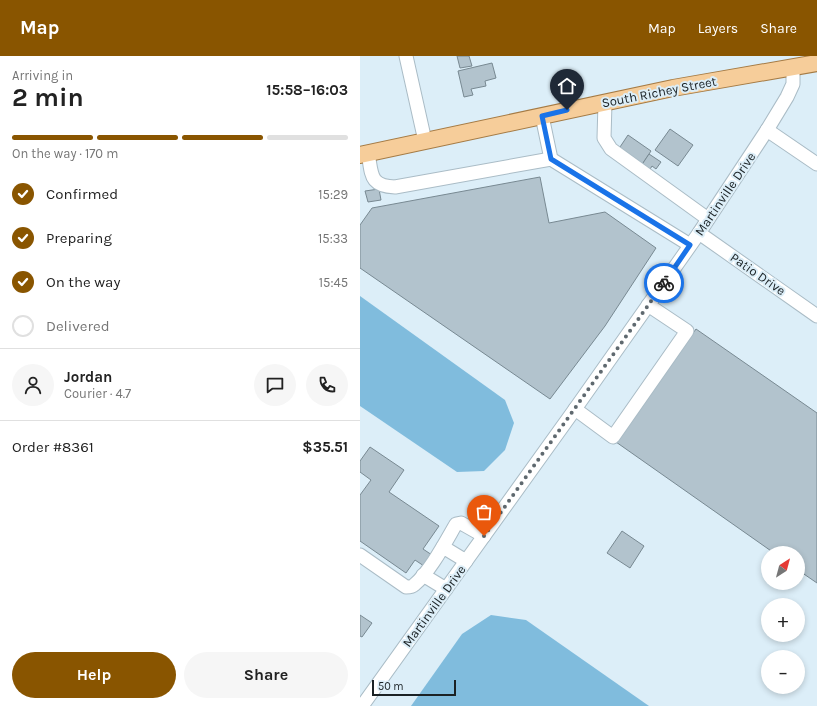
<!DOCTYPE html>
<meta charset="utf-8">
<style>
body{margin:0;font-family:Karla,sans-serif;background:#f6f6f6;color:#222;height:100vh;display:flex;flex-direction:column;font-size:15px;white-space:nowrap}
*{box-sizing:border-box;margin:0}
p{font-size:13px;color:#767676}
.icon{flex:none;width:22px;height:22px;fill:none;stroke:currentColor;stroke-width:2;stroke-linecap:round;stroke-linejoin:round}
.map{position:relative;flex:1;overflow:hidden}
.details{display:flex;flex-direction:column;background:#fff;width:360px}
.details>*{flex:none}
.needle{width:26px;rotate:36deg}
.buttons{position:absolute;left:401px;top:490px;display:grid;gap:8px}
.buttons a{display:grid;place-items:center;width:44px;height:44px;border-radius:50%;background:#fff;box-shadow:0 2px 6px #0003;font-size:20px}
.scale{position:absolute;left:12px;bottom:10px;width:84px;box-sizing:border-box;padding-left:4px;border:2px solid #1b2225;border-top:0;font-size:11px;line-height:14px;white-space:nowrap;color:#1b2225;-webkit-text-stroke:3px #dceef8;paint-order:stroke}
.pin{position:absolute;display:grid;place-items:center;width:34px;height:34px;color:#fff;margin:-41px -17px;border-radius:50% 50% 50% 0;rotate:-45deg;box-shadow:0 0 4px #0007}
.pin .icon{rotate:45deg}
.courier{position:absolute;display:grid;place-items:center;width:40px;height:40px;margin:-20px;border:3px solid #1a73e8;border-radius:50%;background:#fff;color:#222;box-shadow:0 1px 5px #0007}
.headline em{font-style:normal;font-weight:700}
.headline div{display:flex;flex-direction:column-reverse}
.headline{display:flex;align-items:center;justify-content:space-between;height:68px;padding:0 12px}
h1{font-size:26px;font-weight:700;line-height:30px}
.bar{display:grid;grid-template-columns:repeat(4,1fr);gap:6px 4px;align-content:center;height:48px;padding:0 12px}
.bar i{height:5px;border-radius:3px;background:#e0e0e0}
.bar .selected{background:#895500}
.bar p{grid-column:span 4}
.line{display:flex;align-items:center;gap:10px;padding:0 12px;border-top:1px solid #e0e0e0}
.line div{flex:1}
.round{display:grid;place-items:center;flex:none;width:42px;height:42px;border-radius:21px;background:#f6f6f6}
ol{padding:0 12px;list-style:none}
li{display:flex;align-items:center;gap:12px;height:44px}
li p{margin-inline-start:auto}
li .icon{padding:4px;border-radius:50%;background:#895500;color:#fff;stroke-width:4}
li:last-child{color:#767676}
li i{width:22px;height:22px;border:2px solid #e0e0e0;border-radius:50%}
.button{display:flex;gap:8px;margin-top:auto;padding:8px 12px}
.button a{flex:1;height:46px;border-radius:24px;background:#895500;color:#fff;font-size:16px;font-weight:700;line-height:46px;text-align:center}
.button a+a{background:#f6f6f6;color:#222}
header{display:flex;align-items:center;gap:24px;box-sizing:border-box;height:56px;padding:0 20px;background:#895500;color:#fff}
header strong{font-size:19px}
nav{display:flex;gap:22px;margin-inline-start:auto;font-size:14px}
main{display:flex;flex:1;min-height:0}
.map>svg:first-child{display:block}
</style>
<header>
<strong>Map</strong>
<nav><a>Map</a><a>Layers</a><a>Share</a></nav>
</header>
<main>
<section class="details">
<div class="headline"><div><h1>2 min</h1><p>Arriving in</p></div><em>15:58–16:03</em></div>
<div class="bar"><i class="selected"></i><i class="selected"></i><i class="selected"></i><i></i><p>On the way · 170 m</p></div>
<ol>
<li><svg class="icon" aria-label="check" viewBox="0 0 24 24"><path d="M5 12l5 5 9-10"/></svg>Confirmed<p>15:29</p></li>
<li><svg class="icon" aria-label="check" viewBox="0 0 24 24"><path d="M5 12l5 5 9-10"/></svg>Preparing<p>15:33</p></li>
<li><svg class="icon" aria-label="check" viewBox="0 0 24 24"><path d="M5 12l5 5 9-10"/></svg>On the way<p>15:45</p></li>
<li><i></i>Delivered</li>
</ol>
<div class="line" style="height:72px"><a class="round"><svg class="icon" aria-label="person" viewBox="0 0 24 24"><circle cx="12" cy="8" r="4"/><path d="M4 21q1-7 8-7t8 7"/></svg></a><div><b>Jordan</b><p>Courier · 4.7</p></div><a class="round"><svg class="icon" aria-label="chat" viewBox="0 0 24 24"><path d="M4 5h16v11H9l-5 4z"/></svg></a><a class="round"><svg class="icon" aria-label="phone" viewBox="0 0 24 24"><path d="M5 4h4l2 5-3 2q2 4 5 5l2-3 5 2v4C11 20 4 13 5 4z"/></svg></a></div>
<div class="line" style="height:52px"><div>Order #8361</div><b>$35.51</b></div>
<div class="button"><a>Help</a><a>Share</a></div>
</section>
<div class="map">
<svg width="457" height="650" viewBox="0 0 457 650">
<rect width="100%" height="100%" fill="#dceef8"/>
<g fill="#80bcdd">
<polygon points="0,240 145,344 154,367 145,394 124,415 97,416 0,350"/>
<polygon points="131,559 166,564 289,650 51,650 102,578"/>
</g>
<g fill="#b2c3cd" stroke="#788992">
<polygon points="97,0 109,0 112,10 100,12"/>
<polygon points="132,7 136,22 125,25 126,30 111,33 113,39 104,41 98,15"/>
<polygon points="310,73 333,89 318,110 295,94"/>
<polygon points="268,79 291,95 281,110 258,94"/>
<polygon points="289,98 301,106 296,113 292,110 289,115 281,110"/>
<polygon points="180,121 189,167 245,156 296,192 245,270 190,343 0,212 0,169 12,152"/>
<polygon points="19,133 21,144 8,146 5,135"/>
<polygon points="336,273 457,357 457,527 438,514 438,497 414,497 256,386"/>
<polygon points="10,391 44,414 29,436 79,470 63,493 75,501 67,512 55,504 46,517 0,485 0,439 11,424 0,416 0,405"/>
<polygon points="262,475 284,490 270,512 247,497"/>
<polygon points="0,559 12,567 2,581 0,580"/>
</g>
<g fill="none" stroke-linecap="round" stroke-linejoin="round">
<g stroke="#aabcc6" stroke-width="15">
<g id="minor">
<polyline points="46,0 65,85"/>
<polyline points="245,47 244,82 251,93 348,163"/>
<polyline points="182,60 191,103 330,189"/>
<polyline points="407,74 457,108"/>
<path d="M8 97C12 118 9 130 35 131L191 103"/>
<polyline points="339,177 457,260"/>
<polyline points="215,353 253,381 327,275 288,249"/>
<polyline points="83,491 106,505"/>
<path d="M0 499 46 531C49 531 52 531 54 529 70 516 86 485 96 468L101 467 124 480"/>
<polyline points="63,519 86,533"/>
<polyline points="2,650 215,353 339,177 407,74 427,41 433,28 433,11"/>
</g>
</g>
<g stroke="#a57b45" stroke-width="18">
<polyline id="major" points="0,99 313,32 457,7"/>
</g>
<use href="#minor" stroke="#fff" stroke-width="13"/>
<use href="#major" stroke="#f6cd9a" stroke-width="16"/>
</g>
<g fill="none" stroke-linecap="round" stroke-linejoin="round">
<polyline stroke="#5f696f" stroke-width="4" stroke-dasharray="0 7.2" points="124,480 304,227"/>
<polyline stroke="#1a73e8" stroke-width="5" points="207,54 182,60 191,103 330,189 304,227"/>
</g>
<g text-anchor="middle" dominant-baseline="central" stroke-width="4" stroke-linejoin="round" paint-order="stroke">
<g font-size="13" fill="#1b2225" stroke="#dceef8">
<text transform="translate(299 36) rotate(-11)">South Richey Street</text>
<text transform="translate(365 138) rotate(-56)">Martinville Drive</text>
<text transform="translate(398 218) rotate(35)">Patio Drive</text>
<text transform="translate(74 550) rotate(-54)">Martinville Drive</text>
</g>
</g>
</svg>
<div class="buttons">
<a><svg class="needle" viewBox="-14 -14 28 28"><path d="M0-13l5 13h-10z" fill="#e53935"/><path d="M0 13l5-13h-10z" fill="#767676"/></svg></a>
<a>+</a>
<a>−</a>
</div>
<div class="scale">50 m</div>
<div class="pin" style="left:124px;top:480px;background:#ea580c"><svg class="icon" aria-label="bag" viewBox="0 0 24 24"><path d="M5 8h14l-1 12H6zM9 8a3 3 0 0 1 6 0"/></svg></div>
<div class="pin" style="left:207px;top:54px;background:#1f2937"><svg class="icon" aria-label="home" viewBox="0 0 24 24"><path d="M3 11l9-7 9 7M6 9v11h12V9"/></svg></div>
<div class="courier" style="left:304px;top:227px"><svg class="icon" aria-label="bike" viewBox="0 0 24 24"><circle cx="6" cy="16" r="4"/><circle cx="18" cy="16" r="4"/><path d="M6 16l4-8h5l3 8M10 8l3 8H6M13 5h3"/></svg></div>
</div>
</main>
